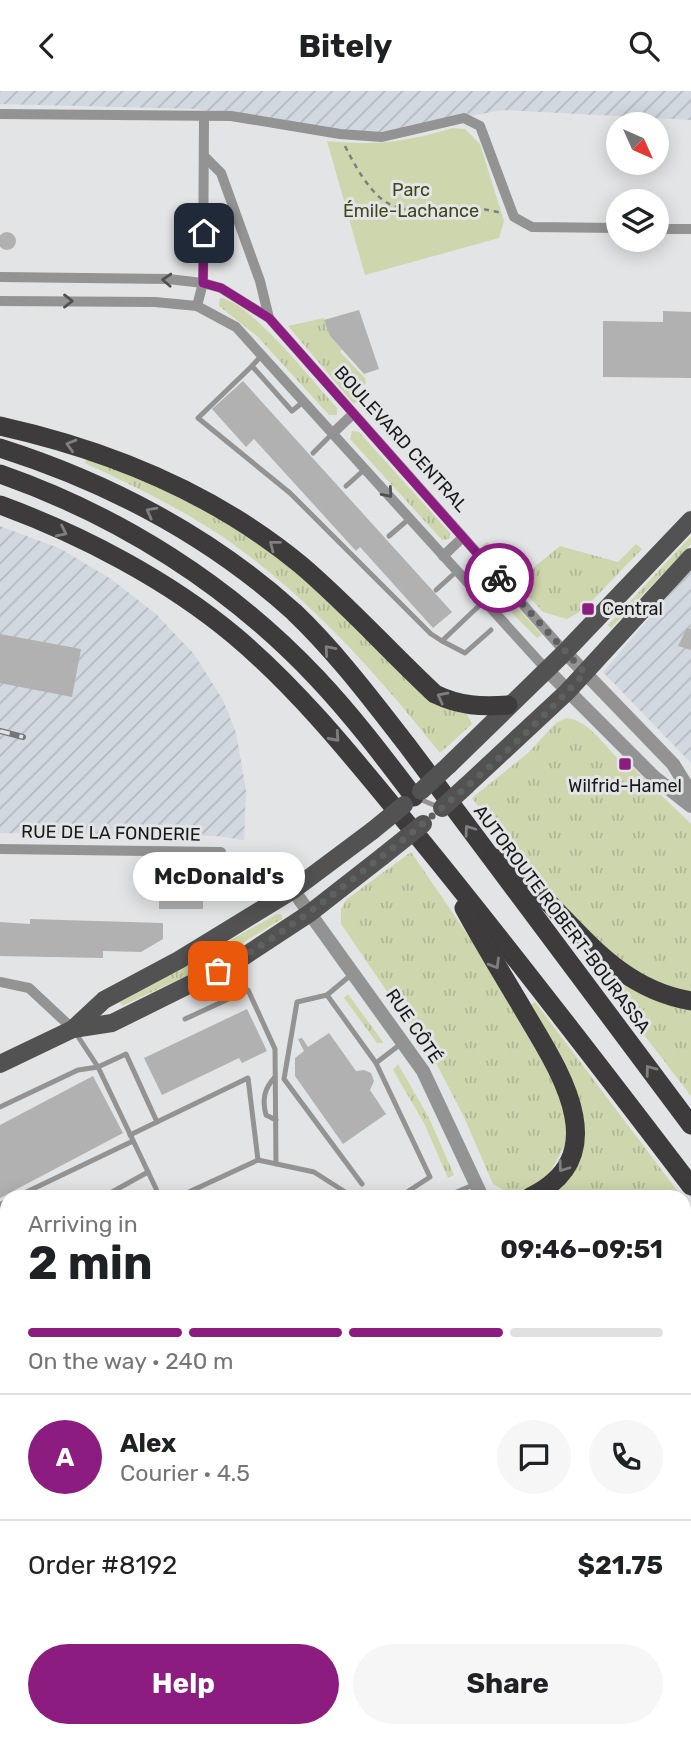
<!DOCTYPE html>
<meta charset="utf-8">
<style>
body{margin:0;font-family:Rubik,sans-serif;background:#f6f6f6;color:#202124;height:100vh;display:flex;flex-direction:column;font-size:26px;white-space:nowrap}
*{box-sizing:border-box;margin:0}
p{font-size:23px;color:#757577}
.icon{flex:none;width:38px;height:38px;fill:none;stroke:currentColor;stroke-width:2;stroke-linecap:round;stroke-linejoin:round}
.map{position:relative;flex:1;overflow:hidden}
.details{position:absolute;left:0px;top:1099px;width:691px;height:548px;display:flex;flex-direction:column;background:#fff;border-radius:21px 21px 0 0;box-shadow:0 4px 18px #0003}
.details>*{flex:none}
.needle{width:46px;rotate:135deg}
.controls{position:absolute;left:606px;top:21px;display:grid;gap:14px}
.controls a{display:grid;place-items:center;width:63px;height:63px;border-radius:50%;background:#fff;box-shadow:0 4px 18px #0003;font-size:35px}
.pin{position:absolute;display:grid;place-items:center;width:60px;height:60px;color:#fff;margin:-30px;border-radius:14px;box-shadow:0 4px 10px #0006}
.courier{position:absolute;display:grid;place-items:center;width:70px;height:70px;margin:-35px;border:5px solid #8c1c7f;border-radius:50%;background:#fff;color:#222;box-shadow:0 2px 9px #0007}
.bubble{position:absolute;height:49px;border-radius:24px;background:#fff;box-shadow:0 4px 18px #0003;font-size:23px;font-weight:700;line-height:49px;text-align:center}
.summary em{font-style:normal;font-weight:700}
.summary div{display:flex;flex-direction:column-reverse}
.summary{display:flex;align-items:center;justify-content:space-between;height:119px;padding:0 28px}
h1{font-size:46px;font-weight:700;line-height:52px}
.bar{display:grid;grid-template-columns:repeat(4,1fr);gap:10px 7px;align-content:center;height:84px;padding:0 28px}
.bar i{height:9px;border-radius:5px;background:#e0e0e0}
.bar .selected{background:#8c1c7f}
.bar p{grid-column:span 4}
.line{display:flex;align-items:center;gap:18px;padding:0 28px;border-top:2px solid #e0e0e0}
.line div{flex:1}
.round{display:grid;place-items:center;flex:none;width:74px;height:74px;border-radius:37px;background:#f6f6f6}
.cta{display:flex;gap:14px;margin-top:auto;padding:14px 28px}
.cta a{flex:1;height:80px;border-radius:42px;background:#8c1c7f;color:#fff;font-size:28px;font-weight:700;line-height:80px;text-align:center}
.cta a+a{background:#f6f6f6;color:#202124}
header{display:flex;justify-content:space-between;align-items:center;height:91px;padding:0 28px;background:#fff;font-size:32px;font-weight:700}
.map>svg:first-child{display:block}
</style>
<header><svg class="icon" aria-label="back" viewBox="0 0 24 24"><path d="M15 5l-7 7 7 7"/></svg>Bitely<svg class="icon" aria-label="search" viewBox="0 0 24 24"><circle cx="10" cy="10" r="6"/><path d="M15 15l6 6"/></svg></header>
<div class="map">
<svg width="691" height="1646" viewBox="0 0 691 1646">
<defs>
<pattern id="industrial-furrows" width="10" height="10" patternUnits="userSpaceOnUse" patternTransform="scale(1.75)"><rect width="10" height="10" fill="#d1d8df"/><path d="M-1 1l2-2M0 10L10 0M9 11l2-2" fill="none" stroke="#b3b9bf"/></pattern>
<pattern id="grass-tufts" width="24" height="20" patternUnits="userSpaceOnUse" patternTransform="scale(1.75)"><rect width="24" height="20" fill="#ced6ad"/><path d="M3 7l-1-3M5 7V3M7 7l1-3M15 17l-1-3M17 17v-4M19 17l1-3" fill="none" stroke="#b0b794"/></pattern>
<pattern id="water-rules" width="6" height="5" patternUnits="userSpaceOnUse" patternTransform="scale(1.75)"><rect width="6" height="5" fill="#8da9dd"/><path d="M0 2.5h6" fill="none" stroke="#7289b2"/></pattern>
</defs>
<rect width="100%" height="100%" fill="#e3e4e5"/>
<g fill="url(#industrial-furrows)">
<polygon points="0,0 691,0 691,29 502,19 377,43 338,41 196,18 0,13"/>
<polygon points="0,435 61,458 111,488 156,523 194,563 223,609 236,642 246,699 244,749 216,745 0,742"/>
<polygon points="691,478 691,672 603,581"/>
</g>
<g fill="url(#grass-tufts)">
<path d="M220 207C249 209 315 293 337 317V324H329L257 245 219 215Z"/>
<polygon points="324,227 330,245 342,259 340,261 365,287 366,292 360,298 364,304 354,313 288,235"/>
<polygon points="352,340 359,341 450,442 449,448 442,449 350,348"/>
<path d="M88 366 130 381 251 444 467 623 472 633 440 662C379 585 309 506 226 448 182 418 134 395 85 372Z"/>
<polygon points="691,445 691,453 611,537 608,534"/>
<polygon points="487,451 523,485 560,455 618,471 636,453 642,458 583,519 567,528 543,521 482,455"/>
<polygon points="470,470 476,470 542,544 537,547 469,479"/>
<path d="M566 627C587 628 606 656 620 670L617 673 625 682 632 676 691 733V903C676 898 659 894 646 886 573 844 523 772 472 707L528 662 556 632Z"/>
<polygon points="411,761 474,853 565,1009 566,1052 549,1083 525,1100 509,1102 493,1093 464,1026 436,972 341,833 341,818 347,808"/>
<polygon points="277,823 282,824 282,828 195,881 122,915 120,911"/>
<polygon points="590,862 691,917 691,1005 585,867"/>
<polygon points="348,903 383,951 382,952 377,952 344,907"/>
<polygon points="535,911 682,1106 544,1106 582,1047 529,916"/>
<polygon points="398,973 429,1027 454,1084 448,1087 424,1032 393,979"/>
</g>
<g fill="#ced6ad">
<path d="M453 37 465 38 480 53 504 130 499 147 365 184 327 50C377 55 405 51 453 37Z"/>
<polygon points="7,1247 7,1334 0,1339 0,1255"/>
<polygon points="7,1392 7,1449 0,1455 0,1401"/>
<polygon points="684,1420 691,1423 691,1548 684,1547"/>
</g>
<g fill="url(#water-rules)">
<polygon points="7,1334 7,1392 0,1401 0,1339"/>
<polygon points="684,1547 691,1548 691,1607 684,1607"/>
</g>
<g fill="#b2b1b2">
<circle cx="7" cy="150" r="9"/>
<polygon points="359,219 379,278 364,283 330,245 324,229"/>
<polygon points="663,220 691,221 691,287 603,286 603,230 663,231"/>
<polygon points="243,290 452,521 433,537 360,456 356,460 254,348 246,356 212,318"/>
<polygon points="687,537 691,538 691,559 678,555"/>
<polygon points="0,543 81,558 72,606 0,592"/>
<rect x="159" y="787" width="44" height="31"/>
<polygon points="30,828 163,832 163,848 141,861 103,860 103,867 0,865 0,831 30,833"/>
<polygon points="247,918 267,960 242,972 239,967 162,1004 144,967"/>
<polygon points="329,942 356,980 364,979 371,982 374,990 370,999 386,1023 343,1053 295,985 295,967 304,960 298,948 302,947 308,956"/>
<polygon points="93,985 123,1042 0,1107 0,1034"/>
<polygon points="684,1264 691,1266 691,1293 687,1303 684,1302"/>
<polygon points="684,1368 691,1370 691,1407 684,1405"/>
<polygon points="22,1640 37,1640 39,1646 4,1646"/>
<polygon points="52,1640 79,1640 80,1645 53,1646"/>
</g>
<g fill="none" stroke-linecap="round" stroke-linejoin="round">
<g stroke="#7e7f80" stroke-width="2.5" stroke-dasharray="5 5" stroke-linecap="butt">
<path d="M345 55C396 158 416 99 501 122"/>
<polyline points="0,1441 7,1435"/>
<polyline points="684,1519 691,1520"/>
</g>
<g stroke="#949393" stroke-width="5">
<polyline points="261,265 252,275 292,320 303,311"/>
<polyline points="252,275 198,327 290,402 431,543 442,550 484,510"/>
<polyline points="313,362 332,343"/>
<polyline points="346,395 364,379"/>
<polyline points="389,445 410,427"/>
<polyline points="436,499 457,480"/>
<polyline points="442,550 465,562 491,539"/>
<polyline points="417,707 441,717"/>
<polyline points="351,884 327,904 297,911 284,988 362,1093"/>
<polyline points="327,904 376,972 430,1086 404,1103"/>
<polyline points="185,928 248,899 275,958 276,1073"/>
<polyline points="75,941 98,976 160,1106"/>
<polyline points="376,972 402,952"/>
<path d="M275 986C264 998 262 1008 266 1024L276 1029"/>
<polyline points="0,1016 78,979 98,976 126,963 157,1031"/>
<polyline points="130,1044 248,987 258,1069"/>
<polyline points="16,1106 133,1050"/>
<polyline points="103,1106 148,1081"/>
<polyline points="178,1106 258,1069 314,1081 353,1106"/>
<polyline points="445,1106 473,1094"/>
<polyline points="0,1114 7,1110"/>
<polyline points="0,1182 7,1182"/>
</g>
<g stroke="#949393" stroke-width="10">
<polyline points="0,23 231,25 340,43 382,46 464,27 480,35 514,126 532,136 618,137"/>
<polyline points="206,67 221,82 260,190 269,227"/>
<polyline points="656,138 691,138"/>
<polyline points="0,186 168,188 203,192 221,197 269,227 565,561"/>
<polyline points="0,210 155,211 197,215 236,236 546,578"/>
<polyline points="197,215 203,192 204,27"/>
<polyline points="334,341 352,324"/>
<polyline points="443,465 463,446"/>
<polyline points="0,758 221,761"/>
<polyline points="0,891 29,897 73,938"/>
<polyline points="0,1541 7,1539"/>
</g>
<g stroke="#949393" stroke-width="14">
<polyline points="565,561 673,673 691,702"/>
<polyline points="546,578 654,686 691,715"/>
<polyline points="293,799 423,980 482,1106"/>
</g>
<g stroke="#6e6d6d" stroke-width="16">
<polyline points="684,1633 691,1634"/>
<polyline points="390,1640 550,1646"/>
<polyline points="281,1646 317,1640"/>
</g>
<g stroke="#535252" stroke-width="18">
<polyline points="449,674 565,561 691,429"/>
<polyline points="466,695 567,601 691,466"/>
<polyline points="73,938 104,909 179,869 293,799 372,740"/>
<polyline points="0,973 73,938 112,932 237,870 310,822 383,765"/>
</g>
<g stroke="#3d3b3b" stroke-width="19">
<path d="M0 335C108 359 215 403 301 474 348 514 390 561 435 603 460 615 481 616 508 614"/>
<path d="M0 357C107 391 210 445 294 521 336 561 372 609 407 654L691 1034"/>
<path d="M0 383C120 425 229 494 316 586 352 624 383 665 414 706"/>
<path d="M0 414C82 444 168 489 235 545 305 604 362 678 420 748 513 862 602 978 691 1095"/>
<path d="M494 767C566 810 598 894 691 910"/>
<path d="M464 817C483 852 504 886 524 920 557 976 618 1064 530 1106"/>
<polyline points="684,1147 691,1152"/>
</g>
<g stroke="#747576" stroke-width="6">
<polyline id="rail" points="0,640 23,646"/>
</g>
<use href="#rail" stroke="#e3e4e5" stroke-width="3.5" stroke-dasharray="10" stroke-linecap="butt"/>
<g stroke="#535252" stroke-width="18">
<polyline points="421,700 449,674"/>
<polyline points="442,717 466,695"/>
<polyline points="372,740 404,714"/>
<polyline points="383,765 423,733"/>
</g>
</g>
<defs><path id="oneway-chevron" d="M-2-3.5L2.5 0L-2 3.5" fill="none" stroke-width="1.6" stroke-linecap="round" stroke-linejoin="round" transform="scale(1.75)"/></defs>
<g stroke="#505050">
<use href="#oneway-chevron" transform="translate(167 189) rotate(-177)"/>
<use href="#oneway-chevron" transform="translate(68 210)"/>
<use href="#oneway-chevron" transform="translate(388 402) rotate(49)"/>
</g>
<g stroke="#7f7f7f">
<use href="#oneway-chevron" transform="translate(71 354) rotate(-164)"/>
<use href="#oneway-chevron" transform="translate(151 421) rotate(-152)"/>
<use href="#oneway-chevron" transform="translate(62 441) rotate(26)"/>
<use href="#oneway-chevron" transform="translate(274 454) rotate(-142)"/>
<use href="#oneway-chevron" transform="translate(329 559) rotate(-131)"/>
<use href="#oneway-chevron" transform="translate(442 606) rotate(-152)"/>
<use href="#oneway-chevron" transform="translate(335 646) rotate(48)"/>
<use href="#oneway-chevron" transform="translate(469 739) rotate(-126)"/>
<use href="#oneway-chevron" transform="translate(495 873) rotate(59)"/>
<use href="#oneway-chevron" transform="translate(650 979) rotate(-127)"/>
<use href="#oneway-chevron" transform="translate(563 1076) rotate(126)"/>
</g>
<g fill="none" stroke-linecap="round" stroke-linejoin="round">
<path stroke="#5f6060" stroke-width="7" stroke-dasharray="0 12.6" d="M218 880C268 853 313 819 358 784 439 722 516 656 585 582L499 487"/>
<polyline stroke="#8c1c7f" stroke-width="9" points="204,142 203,192 221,197 269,227 499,487"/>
</g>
<g fill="#8c1c7f" stroke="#e3e4e5" stroke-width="2.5">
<rect x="581" y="511" width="14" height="14" rx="3.5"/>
<rect x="618" y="666" width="14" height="14" rx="3.5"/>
</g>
<g text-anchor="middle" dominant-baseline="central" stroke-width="6" stroke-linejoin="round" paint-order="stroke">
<g font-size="18" fill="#3e4517" stroke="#e3e4e5">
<text x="411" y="99">Parc<tspan x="411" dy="21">Émile-Lachance</tspan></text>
</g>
<g font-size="18" fill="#181919" stroke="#e3e4e5">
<text transform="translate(401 348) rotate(48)">BOULEVARD CENTRAL</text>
<text transform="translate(111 742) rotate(1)">RUE DE LA FONDERIE</text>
<text transform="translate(562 828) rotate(53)">AUTOROUTE ROBERT-BOURASSA</text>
<text transform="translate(414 935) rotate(56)">RUE CÔTÉ</text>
</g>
<g font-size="18" fill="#181919" stroke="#e3e4e5" text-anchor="start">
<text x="602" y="518">Central</text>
<text x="625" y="695" text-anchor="middle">Wilfrid-Hamel</text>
</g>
</g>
</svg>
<div class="controls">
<a><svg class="needle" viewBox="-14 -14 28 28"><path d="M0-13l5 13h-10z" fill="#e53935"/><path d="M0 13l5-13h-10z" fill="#757577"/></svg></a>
<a><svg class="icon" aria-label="layers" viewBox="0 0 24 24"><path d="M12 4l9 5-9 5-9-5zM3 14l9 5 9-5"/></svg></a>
</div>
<div class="pin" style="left:218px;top:880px;background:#ea580c"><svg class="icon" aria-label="bag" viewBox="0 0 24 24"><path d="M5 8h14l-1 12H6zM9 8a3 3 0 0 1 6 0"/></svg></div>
<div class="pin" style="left:204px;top:142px;background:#1f2937"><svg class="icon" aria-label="home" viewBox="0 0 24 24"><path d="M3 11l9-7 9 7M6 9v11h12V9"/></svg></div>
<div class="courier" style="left:499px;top:487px"><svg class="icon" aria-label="bike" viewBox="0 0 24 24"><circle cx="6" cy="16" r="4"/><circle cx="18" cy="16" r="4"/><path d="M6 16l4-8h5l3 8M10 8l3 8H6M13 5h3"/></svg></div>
<div class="bubble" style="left:133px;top:761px;width:172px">McDonald's</div>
<section class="details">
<div class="summary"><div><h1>2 min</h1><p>Arriving in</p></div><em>09:46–09:51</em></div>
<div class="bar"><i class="selected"></i><i class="selected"></i><i class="selected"></i><i></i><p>On the way · 240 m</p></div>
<div class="line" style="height:126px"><b class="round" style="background:#8c1c7f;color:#fff">A</b><div><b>Alex</b><p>Courier · 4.5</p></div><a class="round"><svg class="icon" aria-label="chat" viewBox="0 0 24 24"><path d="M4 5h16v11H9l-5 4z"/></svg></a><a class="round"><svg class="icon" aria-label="phone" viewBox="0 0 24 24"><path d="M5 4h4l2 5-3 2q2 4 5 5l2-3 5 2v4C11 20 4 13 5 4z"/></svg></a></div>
<div class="line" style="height:91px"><div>Order #8192</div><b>$21.75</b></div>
<div class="cta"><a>Help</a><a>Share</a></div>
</section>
</div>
